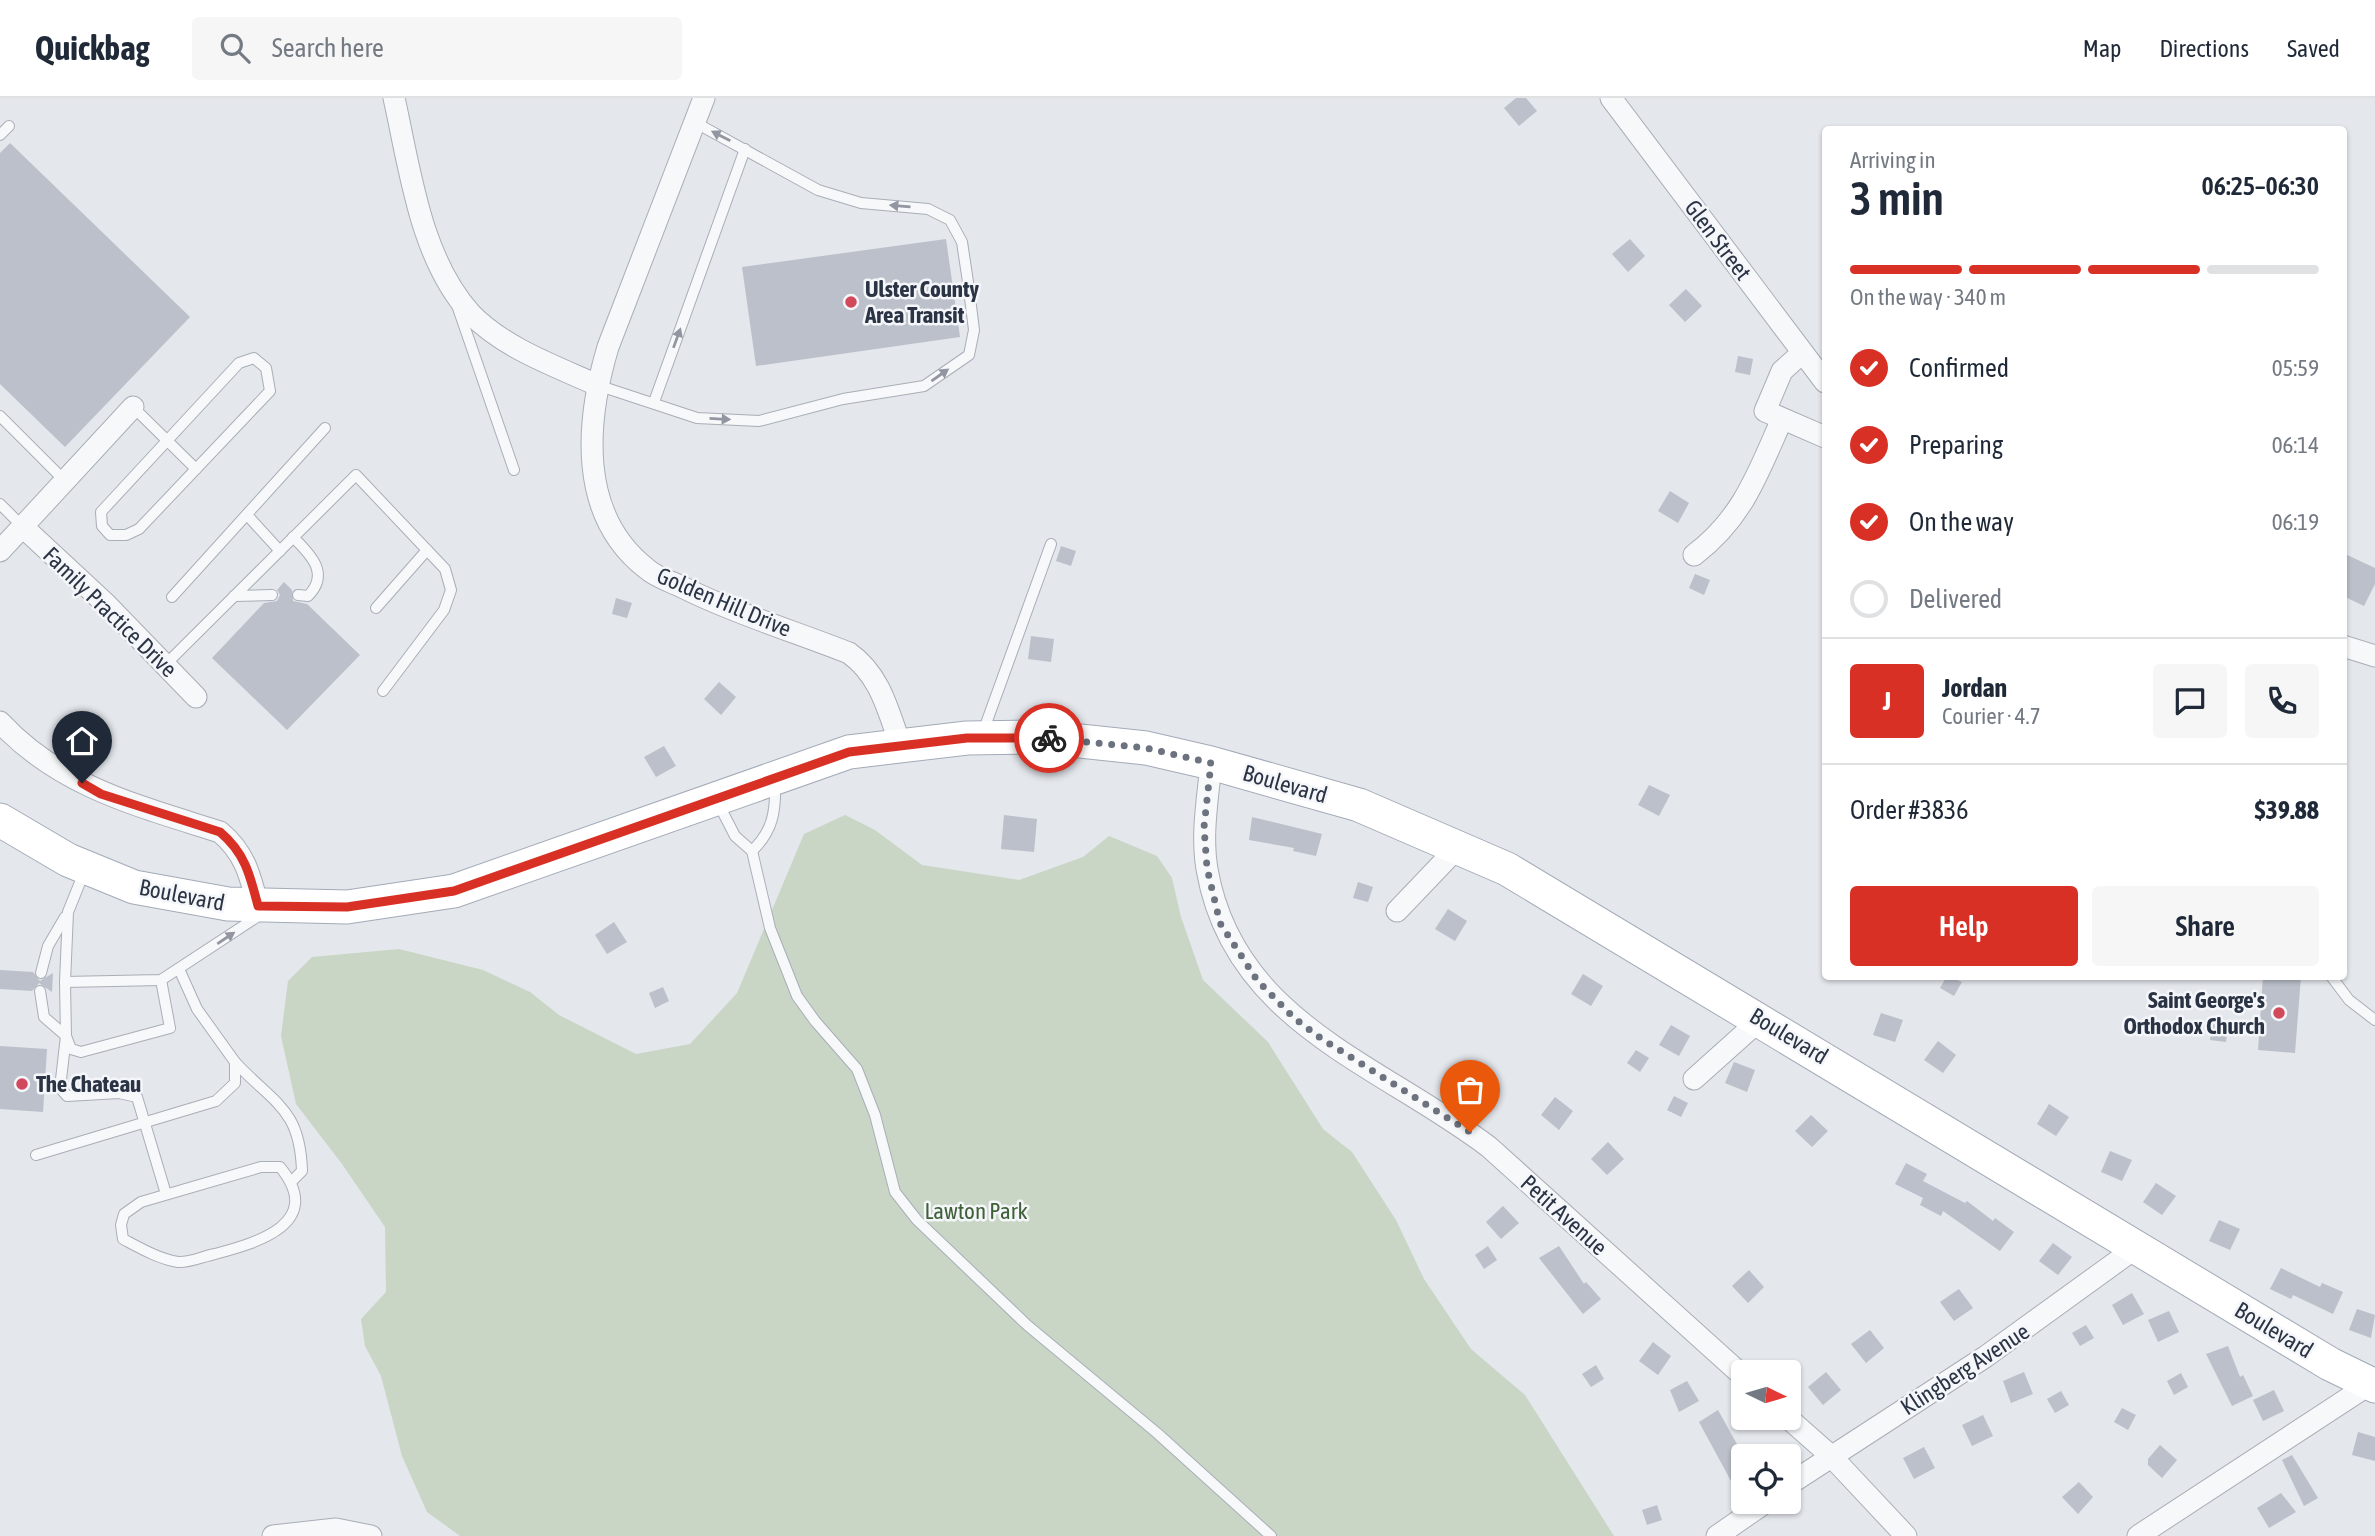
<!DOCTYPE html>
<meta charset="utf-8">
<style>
body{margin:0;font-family:"Asap Condensed",sans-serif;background:#f6f6f7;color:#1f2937;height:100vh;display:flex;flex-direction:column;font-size:26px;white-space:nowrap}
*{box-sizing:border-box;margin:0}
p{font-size:23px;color:#747a83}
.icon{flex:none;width:38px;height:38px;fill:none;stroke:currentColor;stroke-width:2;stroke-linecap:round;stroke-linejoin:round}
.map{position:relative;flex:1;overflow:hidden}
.details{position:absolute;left:1822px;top:28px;width:525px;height:854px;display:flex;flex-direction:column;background:#fff;border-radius:7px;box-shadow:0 2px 5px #0004}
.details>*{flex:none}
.needle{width:46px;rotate:95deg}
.tools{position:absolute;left:1731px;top:1262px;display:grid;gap:14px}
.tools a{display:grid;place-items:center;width:70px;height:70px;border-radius:7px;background:#fff;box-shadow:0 2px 5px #0004;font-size:35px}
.pin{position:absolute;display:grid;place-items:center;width:60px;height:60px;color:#fff;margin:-72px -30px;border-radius:50% 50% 50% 0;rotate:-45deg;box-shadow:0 0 7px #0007}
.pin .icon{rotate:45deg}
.courier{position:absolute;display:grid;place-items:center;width:70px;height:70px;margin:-35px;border:5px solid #d93025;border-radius:50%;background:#fff;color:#222;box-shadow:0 2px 9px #0007}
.headline em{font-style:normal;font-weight:600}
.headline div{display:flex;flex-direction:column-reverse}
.headline{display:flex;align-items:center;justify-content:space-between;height:119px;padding:0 28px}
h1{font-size:46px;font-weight:600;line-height:52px}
.bar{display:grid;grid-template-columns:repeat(4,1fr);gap:10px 7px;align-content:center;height:84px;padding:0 28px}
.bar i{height:9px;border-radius:5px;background:#e0e1e3}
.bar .current{background:#d93025}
.bar p{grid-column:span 4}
.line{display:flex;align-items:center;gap:18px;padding:0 28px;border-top:2px solid #e0e1e3}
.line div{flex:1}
.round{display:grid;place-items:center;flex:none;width:74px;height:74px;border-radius:7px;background:#f6f6f7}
ol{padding:0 28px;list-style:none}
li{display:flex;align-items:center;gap:21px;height:77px}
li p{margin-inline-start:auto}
li .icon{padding:7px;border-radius:50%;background:#d93025;color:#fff;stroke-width:4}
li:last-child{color:#747a83}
li i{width:38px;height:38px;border:4px solid #e0e1e3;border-radius:50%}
.primary-button{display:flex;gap:14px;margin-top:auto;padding:14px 28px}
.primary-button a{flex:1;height:80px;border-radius:7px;background:#d93025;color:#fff;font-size:28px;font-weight:600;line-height:80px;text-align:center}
.primary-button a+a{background:#f6f6f7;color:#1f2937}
header{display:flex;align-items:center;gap:42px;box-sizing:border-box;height:98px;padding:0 35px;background:#fff;border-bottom:2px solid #e0e1e3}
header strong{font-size:33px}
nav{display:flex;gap:38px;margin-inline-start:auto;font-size:24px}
.search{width:490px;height:63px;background:#f6f6f7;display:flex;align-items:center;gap:18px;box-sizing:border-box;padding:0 24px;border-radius:7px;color:#747a83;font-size:26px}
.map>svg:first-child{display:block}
</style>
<header>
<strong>Quickbag</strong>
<div class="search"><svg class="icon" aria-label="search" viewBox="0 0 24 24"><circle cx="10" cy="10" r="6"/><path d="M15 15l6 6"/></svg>Search here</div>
<nav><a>Map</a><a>Directions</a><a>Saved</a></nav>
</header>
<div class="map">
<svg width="2375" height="1438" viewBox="0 0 2375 1438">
<rect width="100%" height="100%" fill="#e4e7ec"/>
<polygon fill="#c9d6c5" points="845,717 875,732 922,767 1019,782 1083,759 1109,738 1157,758 1172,780 1181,819 1203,882 1268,944 1323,1031 1352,1054 1396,1122 1424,1181 1471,1251 1525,1297 1614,1438 460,1438 427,1414 402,1358 381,1278 365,1248 361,1221 386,1194 385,1129 342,1066 296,1006 281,938 288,883 312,859 399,851 483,872 530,894 559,917 636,956 690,946 737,895 804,736"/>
<g fill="#bbc0ca">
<polygon points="1516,0 1526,0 1537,13 1519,28 1504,10"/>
<polygon points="10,45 190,219 65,349 0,286 0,55"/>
<polygon points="946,141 960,239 756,268 742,169"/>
<polygon points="1630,141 1645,158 1628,174 1612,156"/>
<polygon points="1686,191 1702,208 1685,224 1669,207"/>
<polygon points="1738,258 1753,261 1750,277 1735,274"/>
<polygon points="1670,393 1689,405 1678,425 1658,413"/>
<polygon points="1061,448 1076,453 1071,468 1056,463"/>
<polygon points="2343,455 2375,470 2375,486 2364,508 2343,498"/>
<polygon points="1695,476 1710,482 1704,497 1689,490"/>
<polygon points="284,484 292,492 293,503 307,506 360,557 287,632 212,560 264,505 277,503 280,497 277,492"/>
<polygon points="616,500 632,505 627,520 612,516"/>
<polygon points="1031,538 1054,541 1051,564 1028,561"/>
<polygon points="719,584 736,599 721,617 704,601"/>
<polygon points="664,648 676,668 656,679 644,659"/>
<polygon points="1649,687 1670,697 1659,718 1638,707"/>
<polygon points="1004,717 1037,721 1034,754 1001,751"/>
<polygon points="1252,719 1322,736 1316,758 1293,753 1294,750 1249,742"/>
<polygon points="1358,784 1373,789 1368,804 1353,800"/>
<polygon points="1448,811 1467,823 1455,843 1435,831"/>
<polygon points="614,824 627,844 607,856 595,837"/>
<polygon points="0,872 33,874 40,883 53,875 52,894 39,885 32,893 0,891"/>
<polygon points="1583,876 1603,888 1591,908 1571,896"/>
<polygon points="1947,878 1962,884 1954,898 1940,890"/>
<polygon points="2263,878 2301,878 2295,955 2258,952"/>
<polygon points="663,889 669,903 655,910 649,895"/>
<polygon points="1881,915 1903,922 1895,944 1873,937"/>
<polygon points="2212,926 2228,928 2226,944 2210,942"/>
<polygon points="1671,927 1690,938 1679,958 1659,947"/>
<polygon points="1938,943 1956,957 1943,975 1924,962"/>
<polygon points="0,948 47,951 43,1014 0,1011"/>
<polygon points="1636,952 1649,960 1640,974 1627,965"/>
<polygon points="1734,964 1755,972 1747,994 1725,985"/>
<polygon points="1674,998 1688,1005 1681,1019 1667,1012"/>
<polygon points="1555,999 1573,1013 1559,1032 1541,1017"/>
<polygon points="2049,1006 2069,1019 2056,1038 2037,1026"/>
<polygon points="1811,1017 1828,1033 1812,1049 1795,1033"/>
<polygon points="1608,1044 1624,1061 1607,1077 1591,1061"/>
<polygon points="2110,1053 2132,1062 2122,1083 2101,1074"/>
<polygon points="1906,1065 1927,1076 1923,1083 1965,1105 1967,1103 1993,1123 1995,1120 2014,1134 2000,1153 1943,1113 1941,1118 1920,1107 1923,1100 1895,1086"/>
<polygon points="2156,1085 2176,1098 2162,1117 2143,1104"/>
<polygon points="1503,1108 1519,1125 1501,1141 1486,1124"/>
<polygon points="2219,1122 2240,1131 2230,1152 2209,1143"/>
<polygon points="2053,1145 2072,1159 2058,1177 2039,1163"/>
<polygon points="1488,1148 1497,1162 1484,1171 1475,1157"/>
<polygon points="1559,1148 1584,1186 1586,1184 1601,1201 1583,1216 1539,1160"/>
<polygon points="2281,1170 2320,1189 2322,1185 2343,1194 2333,1216 2293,1197 2291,1201 2270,1191"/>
<polygon points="1749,1172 1764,1189 1748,1205 1732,1188"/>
<polygon points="1959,1191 1973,1210 1954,1223 1940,1204"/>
<polygon points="2132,1195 2144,1216 2123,1227 2112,1207"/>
<polygon points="2357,1211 2375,1217 2371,1240 2349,1232"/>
<polygon points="2169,1213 2179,1234 2158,1244 2148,1222"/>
<polygon points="2086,1227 2094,1240 2080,1248 2072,1235"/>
<polygon points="1870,1232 1884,1250 1866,1265 1851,1246"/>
<polygon points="1653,1244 1671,1258 1658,1277 1639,1263"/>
<polygon points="2228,1248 2240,1279 2243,1277 2253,1298 2232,1308 2206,1256"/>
<polygon points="1596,1267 1604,1281 1591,1289 1582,1276"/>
<polygon points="1826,1274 1841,1292 1823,1307 1808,1289"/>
<polygon points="2024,1274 2033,1296 2011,1305 2003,1283"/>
<polygon points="2181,1275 2188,1289 2174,1297 2167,1283"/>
<polygon points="1687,1283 1699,1303 1679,1314 1670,1292"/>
<polygon points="2274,1292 2284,1313 2263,1323 2253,1302"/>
<polygon points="2061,1293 2069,1307 2055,1315 2047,1301"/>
<polygon points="2122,1310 2136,1317 2128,1332 2114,1324"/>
<polygon points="1718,1312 1743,1357 1743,1377 1731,1383 1699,1324"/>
<polygon points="1983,1317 1993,1338 1972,1348 1962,1327"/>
<polygon points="2358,1334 2375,1339 2375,1363 2352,1357"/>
<polygon points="2160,1347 2177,1362 2162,1380 2148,1367 2148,1361"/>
<polygon points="1924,1349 1935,1370 1914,1381 1903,1360"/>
<polygon points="2292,1357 2318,1400 2304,1408 2282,1362"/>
<polygon points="2079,1384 2093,1399 2078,1416 2062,1399"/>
<polygon points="2281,1395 2296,1414 2269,1430 2257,1410"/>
<polygon points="1657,1407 1662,1422 1647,1427 1642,1412"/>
</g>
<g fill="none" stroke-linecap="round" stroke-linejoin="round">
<g stroke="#a9aeb7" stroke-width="12">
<g id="service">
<polyline points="0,37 9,28"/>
<polyline points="457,207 514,372"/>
<polygon points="254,260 266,270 270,293 139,431 126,437 110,437 102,428 101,414 239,265"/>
<polyline points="597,287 697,320 759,323 843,301 924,288 969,257 974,232 968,184 962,144 950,122 928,111 861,105 818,92 696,25"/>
<polyline points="654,304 745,51"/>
<polyline points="133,309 196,371"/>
<polyline points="0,318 65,383"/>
<polyline points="0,406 23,429"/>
<polyline points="248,418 280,453"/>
<path d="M293 439C309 455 331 475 308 498L298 497"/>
<polyline points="234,498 272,497"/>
<polyline points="172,499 325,330"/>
<polyline points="376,510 427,452"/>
<polyline points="165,567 356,377 445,471 451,492 444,512 383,593"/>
<polyline points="983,634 1051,446"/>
<polyline points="717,703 735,738 752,753 770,830 797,898 815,923 857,971 875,1017 895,1094 917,1122 1027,1227 1157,1335 1271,1438"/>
<path d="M752 753C773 733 776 713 775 684"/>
<polyline points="85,772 68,814 65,884 161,882 260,817"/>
<polyline points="41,875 48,848 65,819"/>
<polyline points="2331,878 2349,902 2375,922"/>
<polyline points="65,884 66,938 71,951 81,954 170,930 161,882"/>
<polyline points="40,893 44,919 66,938 60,990 67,998 119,995 137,999 166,1096"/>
<path d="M235 964C274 1006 300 1010 302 1073L292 1083"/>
<polyline points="36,1057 216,1003 235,985 235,964 197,911 179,871"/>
<path d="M261 1069H280C326 1125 257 1145 215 1156 204 1158 189 1165 178 1164 159 1161 140 1150 123 1141L121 1127 124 1116 141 1104Z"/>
</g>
</g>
<g stroke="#a9aeb7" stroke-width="23">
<g id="minor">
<path d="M394 0C410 71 420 160 471 216 504 250 555 268 597 287"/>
<path d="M704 0 608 249C586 323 577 417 647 471 656 479 669 483 680 488 734 515 793 533 849 555 880 577 888 612 900 646"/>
<polyline points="1611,0 1825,284"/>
<polyline points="1802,255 1782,273 1765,313 1825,339"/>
<polyline points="23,429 107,507 196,599"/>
<polyline points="0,453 133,309"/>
<path d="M1694 457C1743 420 1758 375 1782 321"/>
<polyline points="2343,548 2375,558"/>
<path d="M0 624C60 689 139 708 220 734 245 755 250 777 258 808"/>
<path d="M1211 665C1208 700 1201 736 1207 771 1233 924 1380 966 1489 1049L1743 1278"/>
<polyline points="1397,813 1459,748"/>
<polyline points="1694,981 1761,921"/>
<polyline points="1788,1320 1831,1358 1906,1438"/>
<polyline points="1788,1387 1985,1259 2137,1149"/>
<polyline points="273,1438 336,1431 371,1438"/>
<polyline points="1717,1438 1766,1404"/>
<polyline points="2138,1438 2370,1286"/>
</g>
</g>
<g stroke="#a3abb8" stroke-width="35">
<polyline id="primary" points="0,722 68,762 134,789 228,806 347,809 454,793 849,654 967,640 1042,639 1146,650 1211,665 1359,707 1507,771 2330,1266 2375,1288"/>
</g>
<use href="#service" stroke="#f7f8fa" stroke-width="10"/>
<use href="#minor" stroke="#f7f8fa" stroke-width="21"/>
<use href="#primary" stroke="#fff" stroke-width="33"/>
</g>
<defs><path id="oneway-solid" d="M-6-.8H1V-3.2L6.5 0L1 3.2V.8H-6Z" transform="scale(1.75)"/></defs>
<g fill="#9196a0">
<use href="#oneway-solid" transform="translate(721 38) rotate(-153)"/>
<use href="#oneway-solid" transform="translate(900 108) rotate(-175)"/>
<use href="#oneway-solid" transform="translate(677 240) rotate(-70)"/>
<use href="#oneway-solid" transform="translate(940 277) rotate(-35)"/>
<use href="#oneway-solid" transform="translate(720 321) rotate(3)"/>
<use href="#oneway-solid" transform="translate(226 840) rotate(-34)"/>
</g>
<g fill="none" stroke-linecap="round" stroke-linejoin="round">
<polyline stroke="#6c737f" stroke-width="7" stroke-dasharray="0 12.6" points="1049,640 1146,650 1211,665 1204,729 1207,770 1220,825 1257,882 1294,920 1322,941 1470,1034"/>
<path stroke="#d93025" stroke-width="9" d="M82 685 101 696 220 734C245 755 250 777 258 808L347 809 454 793 849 654 967 640H1049"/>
</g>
<g fill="#d1495b" stroke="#f4f6f9" stroke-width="2.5">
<circle cx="851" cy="204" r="7"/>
<circle cx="2279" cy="915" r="7"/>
<circle cx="22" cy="986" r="7"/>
</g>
<g text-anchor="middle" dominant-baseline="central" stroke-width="5" stroke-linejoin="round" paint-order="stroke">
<g font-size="23" fill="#2b3445" stroke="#f4f6f9">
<text transform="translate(1718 142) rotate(53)">Glen Street</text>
<text transform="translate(724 504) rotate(23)">Golden Hill Drive</text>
<text transform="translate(110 514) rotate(44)">Family Practice Drive</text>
<text transform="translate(1285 686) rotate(16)">Boulevard</text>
<text transform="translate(182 797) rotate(11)">Boulevard</text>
<text transform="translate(1789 938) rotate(31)">Boulevard</text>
<text transform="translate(1564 1117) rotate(42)">Petit Avenue</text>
<text transform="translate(2274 1232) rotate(31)">Boulevard</text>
<text transform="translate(1965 1271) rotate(-33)">Klingberg Avenue</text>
</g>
<g font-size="23" font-weight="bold" fill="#2b3445" stroke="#f4f6f9" text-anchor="start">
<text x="865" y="191">Ulster County<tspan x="865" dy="26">Area Transit</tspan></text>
<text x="2265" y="902" text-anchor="end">Saint George's<tspan x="2265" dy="26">Orthodox Church</tspan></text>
<text x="36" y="986">The Chateau</text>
</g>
<g font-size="23" fill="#3f6138" stroke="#f4f6f9">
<text x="976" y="1113">Lawton Park</text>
</g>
</g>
</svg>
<div class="tools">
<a><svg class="needle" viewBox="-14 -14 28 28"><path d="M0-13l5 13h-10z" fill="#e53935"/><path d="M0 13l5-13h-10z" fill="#747a83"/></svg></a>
<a><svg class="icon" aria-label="locate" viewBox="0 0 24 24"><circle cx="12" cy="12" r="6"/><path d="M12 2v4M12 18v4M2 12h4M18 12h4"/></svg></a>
</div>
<div class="pin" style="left:1470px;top:1034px;background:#ea580c"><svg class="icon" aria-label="bag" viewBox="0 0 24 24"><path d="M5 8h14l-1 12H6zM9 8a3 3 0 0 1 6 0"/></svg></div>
<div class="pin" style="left:82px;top:685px;background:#1f2937"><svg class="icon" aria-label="home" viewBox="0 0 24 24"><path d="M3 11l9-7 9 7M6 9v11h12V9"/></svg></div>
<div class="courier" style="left:1049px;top:640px"><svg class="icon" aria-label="bike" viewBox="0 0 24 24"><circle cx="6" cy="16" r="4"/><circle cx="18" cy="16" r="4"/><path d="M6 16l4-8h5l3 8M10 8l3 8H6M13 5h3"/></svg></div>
<section class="details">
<div class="headline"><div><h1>3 min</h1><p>Arriving in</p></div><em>06:25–06:30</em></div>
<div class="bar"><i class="current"></i><i class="current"></i><i class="current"></i><i></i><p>On the way · 340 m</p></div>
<ol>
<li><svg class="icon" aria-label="check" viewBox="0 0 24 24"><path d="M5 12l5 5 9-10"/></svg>Confirmed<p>05:59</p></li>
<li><svg class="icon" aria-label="check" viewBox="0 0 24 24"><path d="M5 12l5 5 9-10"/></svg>Preparing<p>06:14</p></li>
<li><svg class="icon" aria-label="check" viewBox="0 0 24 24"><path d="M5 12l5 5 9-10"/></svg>On the way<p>06:19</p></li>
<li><i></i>Delivered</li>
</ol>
<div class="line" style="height:126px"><b class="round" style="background:#d93025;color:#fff">J</b><div><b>Jordan</b><p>Courier · 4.7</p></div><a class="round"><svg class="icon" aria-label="chat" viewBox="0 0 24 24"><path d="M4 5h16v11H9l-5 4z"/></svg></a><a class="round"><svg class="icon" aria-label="phone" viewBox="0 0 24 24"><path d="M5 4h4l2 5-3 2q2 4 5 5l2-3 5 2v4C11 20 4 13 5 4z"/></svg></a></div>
<div class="line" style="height:91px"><div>Order #3836</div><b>$39.88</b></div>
<div class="primary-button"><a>Help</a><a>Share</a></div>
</section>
</div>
